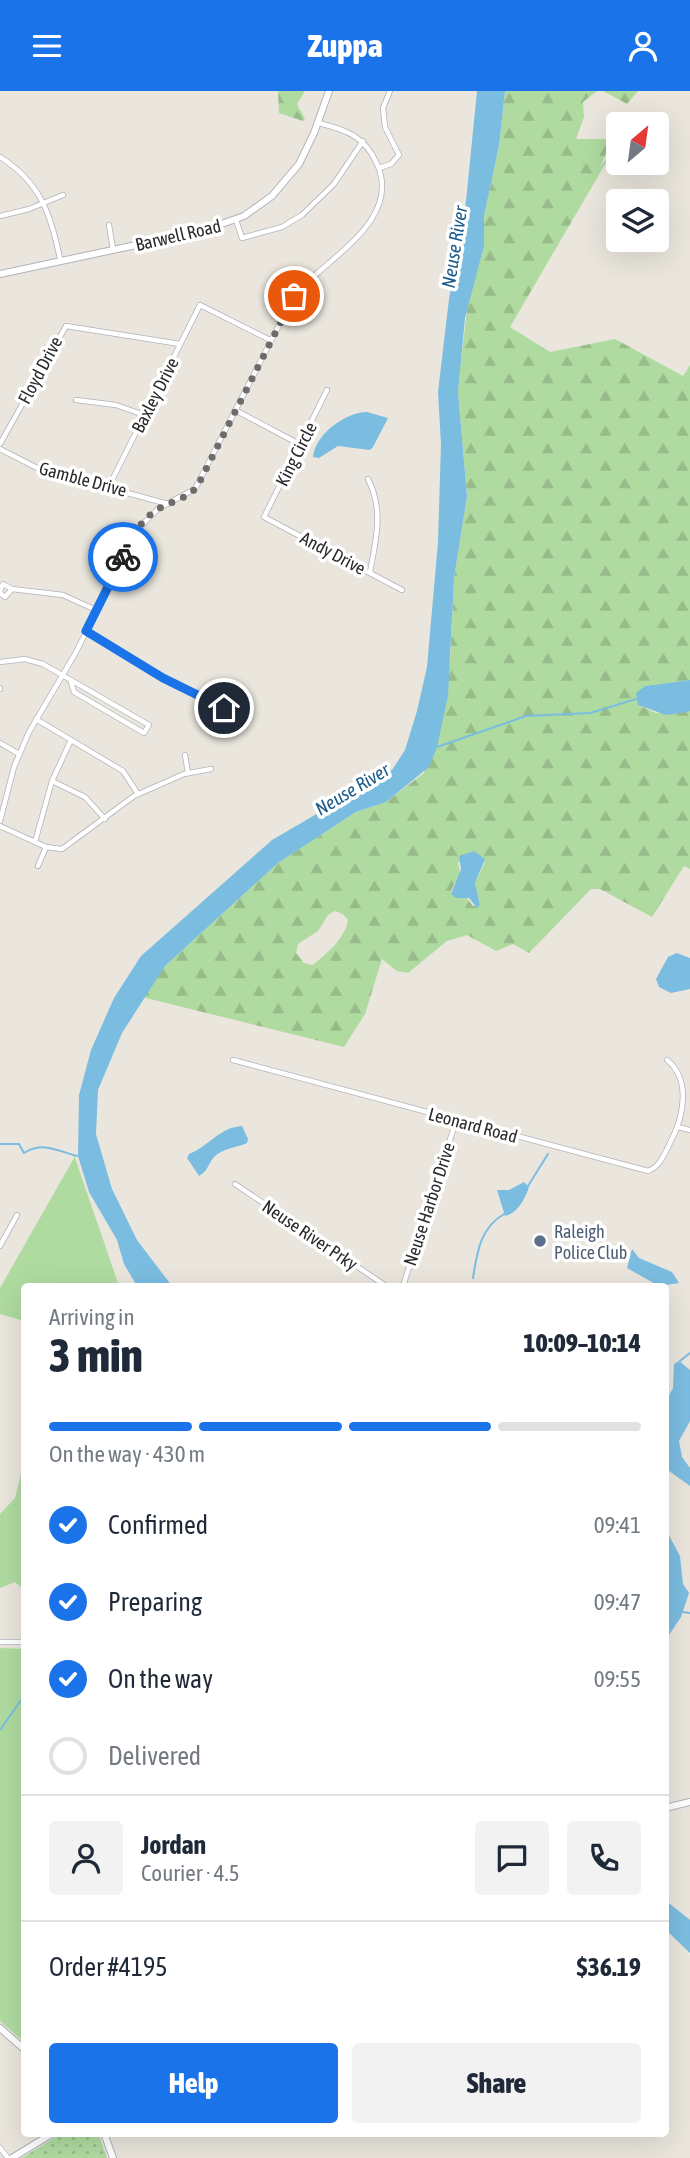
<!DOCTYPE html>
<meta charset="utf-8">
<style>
body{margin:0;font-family:"Asap Condensed",sans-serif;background:#f2f2f3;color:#1f2937;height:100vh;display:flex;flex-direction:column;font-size:26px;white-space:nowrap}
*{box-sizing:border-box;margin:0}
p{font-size:23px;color:#747a83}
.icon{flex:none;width:38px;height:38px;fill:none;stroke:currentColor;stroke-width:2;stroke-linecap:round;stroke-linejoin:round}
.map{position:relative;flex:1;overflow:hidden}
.sheet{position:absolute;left:21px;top:1192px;width:648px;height:854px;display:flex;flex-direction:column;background:#fff;border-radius:7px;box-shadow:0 7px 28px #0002}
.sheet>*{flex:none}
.needle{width:46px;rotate:29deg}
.fabs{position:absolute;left:606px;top:21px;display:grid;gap:14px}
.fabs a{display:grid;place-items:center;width:63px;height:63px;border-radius:7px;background:#fff;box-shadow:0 7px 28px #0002;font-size:35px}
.pin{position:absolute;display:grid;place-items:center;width:60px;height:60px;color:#fff;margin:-30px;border:4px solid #fff;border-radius:50%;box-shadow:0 2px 7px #0007}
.courier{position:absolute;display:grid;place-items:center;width:70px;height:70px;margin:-35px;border:5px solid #1a73e8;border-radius:50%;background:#fff;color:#222;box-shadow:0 2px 9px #0007}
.summary em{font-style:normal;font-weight:800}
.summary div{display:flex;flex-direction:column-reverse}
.summary{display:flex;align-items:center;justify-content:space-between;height:119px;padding:0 28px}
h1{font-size:46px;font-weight:800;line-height:52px}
.bar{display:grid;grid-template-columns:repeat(4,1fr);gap:10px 7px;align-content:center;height:84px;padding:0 28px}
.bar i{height:9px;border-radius:5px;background:#e0e1e3}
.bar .active{background:#1a73e8}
.bar p{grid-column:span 4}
.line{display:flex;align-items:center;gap:18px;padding:0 28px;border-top:2px solid #e0e1e3}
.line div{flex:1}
.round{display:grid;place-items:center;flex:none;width:74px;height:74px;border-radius:7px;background:#f2f2f3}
ol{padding:0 28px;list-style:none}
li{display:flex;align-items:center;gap:21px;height:77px}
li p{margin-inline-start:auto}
li .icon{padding:7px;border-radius:50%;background:#1a73e8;color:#fff;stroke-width:4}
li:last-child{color:#747a83}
li i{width:38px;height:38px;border:4px solid #e0e1e3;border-radius:50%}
.action{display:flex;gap:14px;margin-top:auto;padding:14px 28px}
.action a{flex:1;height:80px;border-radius:7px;background:#1a73e8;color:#fff;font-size:28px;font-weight:800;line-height:80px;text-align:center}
.action a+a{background:#f2f2f3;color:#1f2937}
header{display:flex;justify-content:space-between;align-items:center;height:91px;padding:0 28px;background:#1a73e8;color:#fff;font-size:32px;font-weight:800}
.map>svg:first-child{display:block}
</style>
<header><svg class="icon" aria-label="menu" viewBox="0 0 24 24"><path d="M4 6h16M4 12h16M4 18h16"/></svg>Zuppa<svg class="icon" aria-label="person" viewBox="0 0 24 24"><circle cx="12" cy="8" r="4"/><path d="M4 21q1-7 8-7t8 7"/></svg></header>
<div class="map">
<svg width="690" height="2067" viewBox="0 0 690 2067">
<defs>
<pattern id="forest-firs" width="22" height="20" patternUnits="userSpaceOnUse" patternTransform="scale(1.75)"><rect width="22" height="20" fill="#afdba0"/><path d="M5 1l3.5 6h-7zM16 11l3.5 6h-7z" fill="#97bc8a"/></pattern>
<pattern id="park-dots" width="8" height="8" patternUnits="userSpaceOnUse" patternTransform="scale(1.75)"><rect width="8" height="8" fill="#afdba0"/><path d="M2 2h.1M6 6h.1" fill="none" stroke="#97bc8a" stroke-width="1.8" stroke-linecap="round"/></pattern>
</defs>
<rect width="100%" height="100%" fill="#eae6dd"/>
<g fill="#afdba0">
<polygon points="73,1061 119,1195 24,1195 24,1230 0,1223 0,1197 74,1067"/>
<polygon points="24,1371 24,1499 15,1491 0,1497 0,1423 15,1407"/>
<polygon points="0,1557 24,1558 24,1951 0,1930"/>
</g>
<g fill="url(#forest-firs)" fill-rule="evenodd">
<polygon points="278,0 305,0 297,13 305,28 303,30 279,22"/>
<path d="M505 0H597L583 11 584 26 576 48H608V58L600 76 614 58 510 236 550 261 615 248 683 285 690 274V589L645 595 638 614 656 622 690 620V778L684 775 652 826 600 798H591L529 862 513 853 496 860 467 844 447 850 408 882 397 880 382 868 365 923 344 956 142 906 165 875 278 772 356 721 386 711 424 682 450 573 454 487 467 405 458 301 460 278 468 210 484 155V125L499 55ZM458 771H485L475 792 480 814 473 815 466 806 456 807 451 800 460 782ZM335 820 343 823 348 829C344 849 328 861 313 874L304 872 296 862 298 853 318 840 328 824Z"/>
<polygon points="603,0 638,0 627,13"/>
</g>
<polygon fill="url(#park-dots)" points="62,2042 98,2042 107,2067 22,2067"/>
<g fill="#7bbde1">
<polygon points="477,0 505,0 499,55 484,125 484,155 465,227 458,301 467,405 454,487 448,605 437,656 429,676 386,711 356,721 278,772 165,875 122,942 98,999 96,1043 112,1098 137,1149 172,1195 137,1195 124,1173 117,1149 89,1101 78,1065 79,1004 91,959 114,907 141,865 272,749 392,679 405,659 417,620 427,576 438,451 441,353 438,301 449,208 464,130"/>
<path d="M367 321 388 327 373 356 370 359 338 355 319 367 313 366C315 344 345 321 367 321Z"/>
<polygon points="690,589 690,620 687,621 666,624 638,614 636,602 645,595"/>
<polygon points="474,760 485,768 475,792 480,814 477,817 469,807 456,807 451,803 461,778 459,765"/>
<polygon points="677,862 690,867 690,898 671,902 659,896 656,888 668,866"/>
<path d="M242 1035 248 1048 247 1052C236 1057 223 1057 214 1066 208 1073 208 1080 199 1085L187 1067 189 1063C208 1056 220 1036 242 1035Z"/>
<path d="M524 1091 529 1096C525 1108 517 1123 505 1125L497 1099H509Z"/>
<polygon points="632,1158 639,1167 672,1181 679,1192 659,1195 627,1177"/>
<polygon points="679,1270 690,1279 690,1330 679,1350 682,1366 690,1377 690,1395 665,1377 665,1312 673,1297 674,1273"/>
<polygon points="665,1437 680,1465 683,1493 689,1502 681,1526 665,1550"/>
<polygon points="665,1809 690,1829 690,1862 665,1838"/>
</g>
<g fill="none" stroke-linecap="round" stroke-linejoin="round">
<g stroke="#7bbde1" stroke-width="2">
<polyline points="437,656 526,625 590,622 636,608"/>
<path d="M0 1053H19L24 1062C43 1050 58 1060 77 1065"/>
<polyline points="528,1095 548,1063"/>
<path d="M473 1187C477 1162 480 1137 504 1123"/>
<polyline points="680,1270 690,1262"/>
<polyline points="683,1521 690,1522"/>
<polyline points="0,1639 24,1605"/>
</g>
<g stroke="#b1b2bc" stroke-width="6">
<g id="street">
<path d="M0 66C40 91 51 123 60 168"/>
<polyline points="379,77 391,73 399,64 385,36 383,17 390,0"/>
<polyline points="0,125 29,118 63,104"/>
<polyline points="236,129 242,147 282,136 302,124 334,93 363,50"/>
<polyline points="109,134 113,158"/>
<polyline points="327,299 264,426 402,499"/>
<polyline points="76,309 116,314 144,324"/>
<polyline points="235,319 301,354"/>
<polyline points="0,353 66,235 180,253"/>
<polyline points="0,358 39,378 168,413"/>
<path d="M368 388C384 419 376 448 370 481"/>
<polyline points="109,395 200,214 270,249"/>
<polyline points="0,500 3,493 12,498 63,504 96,519"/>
<polyline points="0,502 5,506 12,498"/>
<polyline points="86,540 163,587 224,617"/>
<polyline points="0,571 25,568 43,573 149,634 144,642 74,601 71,591"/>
<polyline points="0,597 0,598"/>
<polyline points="36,628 123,680 138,703"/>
<polyline points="0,652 19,663"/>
<polyline points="185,664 188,682"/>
<polyline points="52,690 85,706 105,728"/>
<path d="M0 730 14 676 29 641 75 563 138 438 159 417 195 398 294 205C323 169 403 131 377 73 365 45 346 39 319 32"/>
<polyline points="0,735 46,756 62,758 134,705 184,683 211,678"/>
<polyline points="35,751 52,690 71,649"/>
<polyline points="38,775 46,756"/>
<path d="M233 969 648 1080C660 1076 665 1062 671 1050 685 1023 690 987 667 969"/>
<polyline points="678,1036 690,1039"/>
<polyline points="235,1093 386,1195"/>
<polyline points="0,1155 17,1124"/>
<polyline points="403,1195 456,1030"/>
<polyline points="0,1551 24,1551"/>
<polyline points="0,2057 8,2067"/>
</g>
</g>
<g stroke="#b1b2bc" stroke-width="8">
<g id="secondary">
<polyline points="0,183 202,140 244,125 272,105 299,73 314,42 329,0"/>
<polyline points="665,1717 690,1711"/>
<polyline points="0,1937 24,1958"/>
<polyline points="104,2042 113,2067"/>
<polyline points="12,2067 53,2042"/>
</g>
</g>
<use href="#street" stroke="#fff" stroke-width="4.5"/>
<use href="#secondary" stroke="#fff" stroke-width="6"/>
</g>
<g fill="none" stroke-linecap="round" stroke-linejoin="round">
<path stroke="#6d6c69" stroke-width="7" stroke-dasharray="0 12.6" d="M123 466C132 447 140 428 160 417 174 409 188 408 198 394L294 205"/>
<polyline stroke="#1a73e8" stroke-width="9" points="123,466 86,540 163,587 224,617"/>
</g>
<circle fill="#5c6f8a" stroke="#fff" stroke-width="2.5" cx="540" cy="1150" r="7"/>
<g text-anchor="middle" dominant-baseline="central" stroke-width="7" stroke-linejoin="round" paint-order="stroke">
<g font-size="18" fill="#2a2a2a" stroke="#fff">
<text transform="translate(178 144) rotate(-13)">Barwell Road</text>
<text transform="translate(40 279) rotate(-62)">Floyd Drive</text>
<text transform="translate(155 304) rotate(-63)">Baxley Drive</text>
<text transform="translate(296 363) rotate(-63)">King Circle</text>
<text transform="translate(83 388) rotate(15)">Gamble Drive</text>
<text transform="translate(333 462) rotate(28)">Andy Drive</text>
<text transform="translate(473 1034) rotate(15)">Leonard Road</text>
<text transform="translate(429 1113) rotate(-72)">Neuse Harbor Drive</text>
<text transform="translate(310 1144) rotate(34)">Neuse River Prky</text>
</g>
<g font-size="18" fill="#4e5e75" stroke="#fff" text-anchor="start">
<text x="554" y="1140">Raleigh<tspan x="554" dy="21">Police Club</tspan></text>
</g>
<g font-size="19" font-style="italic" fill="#1c5b8b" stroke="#fff">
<text transform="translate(454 156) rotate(-81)">Neuse River</text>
<text transform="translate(352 698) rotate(-31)">Neuse River</text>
</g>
</g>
</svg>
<div class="fabs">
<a><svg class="needle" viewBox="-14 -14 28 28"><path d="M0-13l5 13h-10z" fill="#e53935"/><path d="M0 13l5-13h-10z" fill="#747a83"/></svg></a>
<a><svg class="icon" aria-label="layers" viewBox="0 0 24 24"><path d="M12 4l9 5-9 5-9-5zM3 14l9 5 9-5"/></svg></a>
</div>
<div class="pin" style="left:294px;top:205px;background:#ea580c"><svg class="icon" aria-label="bag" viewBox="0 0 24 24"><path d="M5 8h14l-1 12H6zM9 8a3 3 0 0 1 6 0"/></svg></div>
<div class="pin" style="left:224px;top:617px;background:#1f2937"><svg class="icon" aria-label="home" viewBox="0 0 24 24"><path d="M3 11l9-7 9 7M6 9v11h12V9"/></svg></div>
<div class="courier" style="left:123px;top:466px"><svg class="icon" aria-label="bike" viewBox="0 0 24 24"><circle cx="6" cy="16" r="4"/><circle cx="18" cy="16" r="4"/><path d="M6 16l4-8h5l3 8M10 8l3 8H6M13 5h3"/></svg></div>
<section class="sheet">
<div class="summary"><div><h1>3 min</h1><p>Arriving in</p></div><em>10:09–10:14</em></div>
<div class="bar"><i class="active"></i><i class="active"></i><i class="active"></i><i></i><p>On the way · 430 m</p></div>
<ol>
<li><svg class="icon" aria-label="check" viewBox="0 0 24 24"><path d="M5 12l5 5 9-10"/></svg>Confirmed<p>09:41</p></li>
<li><svg class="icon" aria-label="check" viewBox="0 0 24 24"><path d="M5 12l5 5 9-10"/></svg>Preparing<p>09:47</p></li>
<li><svg class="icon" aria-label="check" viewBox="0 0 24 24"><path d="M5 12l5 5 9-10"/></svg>On the way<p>09:55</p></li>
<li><i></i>Delivered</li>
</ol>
<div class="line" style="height:126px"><a class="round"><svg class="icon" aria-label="person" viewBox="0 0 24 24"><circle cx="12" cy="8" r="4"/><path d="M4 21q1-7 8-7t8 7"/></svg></a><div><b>Jordan</b><p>Courier · 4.5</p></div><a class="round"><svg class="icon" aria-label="chat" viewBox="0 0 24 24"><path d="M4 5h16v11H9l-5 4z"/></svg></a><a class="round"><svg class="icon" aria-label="phone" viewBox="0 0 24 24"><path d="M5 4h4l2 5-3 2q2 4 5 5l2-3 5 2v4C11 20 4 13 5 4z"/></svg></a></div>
<div class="line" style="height:91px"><div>Order #4195</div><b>$36.19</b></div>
<div class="action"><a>Help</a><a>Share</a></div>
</section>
</div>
